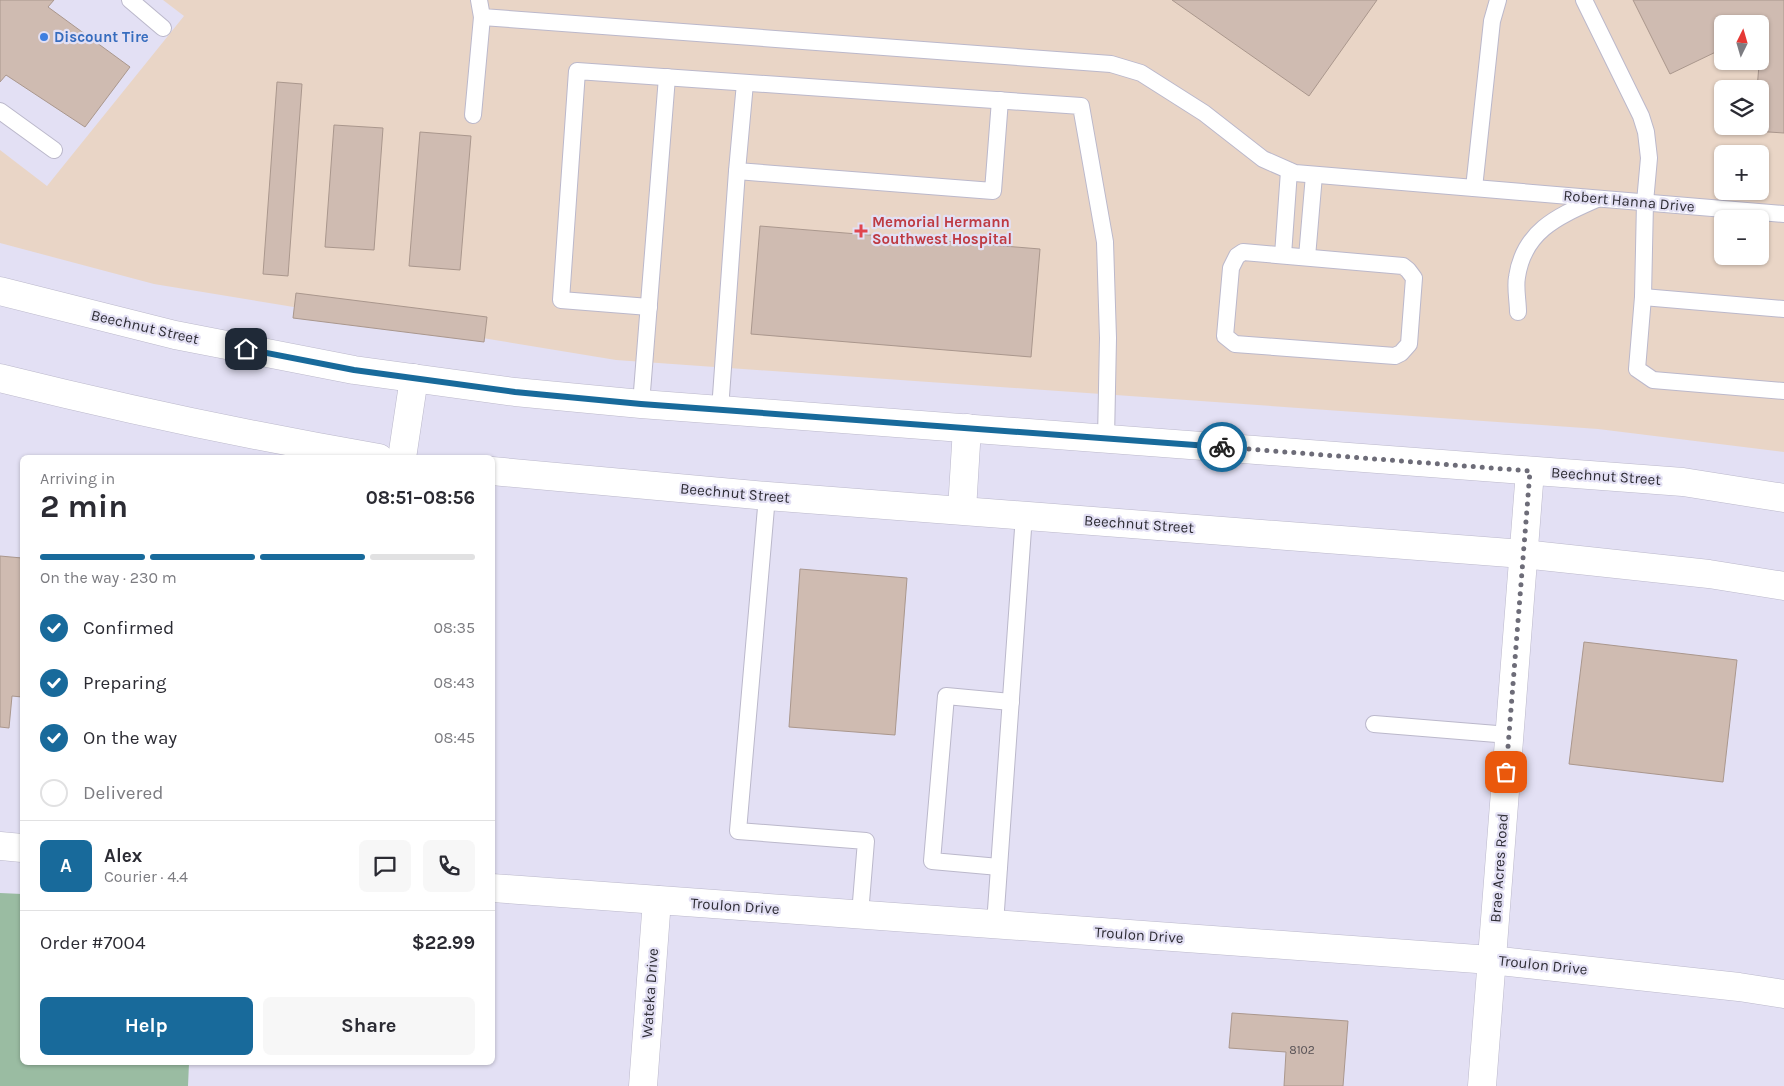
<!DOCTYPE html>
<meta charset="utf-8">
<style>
body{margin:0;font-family:Karla,sans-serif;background:#f7f7f7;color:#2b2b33;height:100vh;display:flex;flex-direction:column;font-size:19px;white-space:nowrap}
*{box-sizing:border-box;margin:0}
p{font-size:16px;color:#7c7c81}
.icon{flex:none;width:28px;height:28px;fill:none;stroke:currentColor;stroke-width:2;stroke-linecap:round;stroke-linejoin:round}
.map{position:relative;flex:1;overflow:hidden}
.drawer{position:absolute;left:20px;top:455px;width:475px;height:610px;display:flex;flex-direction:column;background:#fff;border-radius:8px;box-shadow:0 1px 4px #0004}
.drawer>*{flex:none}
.needle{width:32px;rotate:5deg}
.tools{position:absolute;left:1714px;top:15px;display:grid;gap:10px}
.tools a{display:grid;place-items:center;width:55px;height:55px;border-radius:8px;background:#fff;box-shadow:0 1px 4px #0004;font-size:25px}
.pin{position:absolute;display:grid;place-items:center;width:42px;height:42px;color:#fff;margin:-21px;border-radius:10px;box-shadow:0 2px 8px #0006}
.courier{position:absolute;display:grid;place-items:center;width:50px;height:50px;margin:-25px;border:4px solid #186a9b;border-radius:50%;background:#fff;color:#222;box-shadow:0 1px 6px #0007}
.headline em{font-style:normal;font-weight:700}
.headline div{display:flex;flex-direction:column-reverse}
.headline{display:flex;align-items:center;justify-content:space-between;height:85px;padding:0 20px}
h1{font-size:32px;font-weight:700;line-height:38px}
.bar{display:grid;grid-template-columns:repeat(4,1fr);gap:8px 5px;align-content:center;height:60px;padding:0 20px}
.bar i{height:6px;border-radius:4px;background:#e1e1e2}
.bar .selected{background:#186a9b}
.bar p{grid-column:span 4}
.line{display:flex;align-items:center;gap:12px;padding:0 20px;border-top:1px solid #e1e1e2}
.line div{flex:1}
.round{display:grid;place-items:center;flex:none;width:52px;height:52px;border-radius:8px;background:#f7f7f7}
ol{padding:0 20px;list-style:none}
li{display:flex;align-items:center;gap:15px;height:55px}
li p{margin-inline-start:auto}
li .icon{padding:5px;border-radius:50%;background:#186a9b;color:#fff;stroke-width:4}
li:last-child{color:#7c7c81}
li i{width:28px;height:28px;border:2px solid #e1e1e2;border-radius:50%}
.primary-button{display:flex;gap:10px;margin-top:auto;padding:10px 20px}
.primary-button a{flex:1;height:58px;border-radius:8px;background:#186a9b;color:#fff;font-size:20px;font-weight:700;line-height:58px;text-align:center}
.primary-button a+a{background:#f7f7f7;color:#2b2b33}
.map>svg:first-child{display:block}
</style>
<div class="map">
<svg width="1784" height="1086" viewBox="0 0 1784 1086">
<rect width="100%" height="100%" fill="#e3e0f4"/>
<path fill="#e9d5c6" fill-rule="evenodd" d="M163 0H1784V452L1598 429 616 360 154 284 0 243V150L47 186 184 16ZM1722 24H1760V61H1722ZM1722 89H1760V126H1722ZM1722 154H1760V191H1722ZM1722 219H1760V256H1722Z"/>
<polygon fill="#9abca2" points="0,893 22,894 22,1062 189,1063 188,1086 0,1086"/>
<g fill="#cfbbb1" stroke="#aa978d">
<polygon points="0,0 54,0 48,7 130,67 85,127 6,75 0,82"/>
<polygon points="1172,0 1377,0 1309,96"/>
<polygon points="1633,0 1784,0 1784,133 1754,131 1755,126 1760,126 1760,89 1757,89 1762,29 1760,30 1760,24 1722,24 1722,49 1670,74"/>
<polygon points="277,82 302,84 288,276 263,274"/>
<polygon points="334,125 383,128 374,250 325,247"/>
<polygon points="420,132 471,136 460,270 409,266"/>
<polygon points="760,226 1040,249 1031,357 751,334"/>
<polygon points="296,293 487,317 484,342 293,318"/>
<polygon points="0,556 22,558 22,697 12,696 9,728 0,727"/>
<polygon points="800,569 907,578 895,735 789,727"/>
<polygon points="1584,642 1737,660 1723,782 1569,764"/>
<polygon points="1232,1013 1348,1021 1343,1086 1284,1086 1286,1052 1229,1048"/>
</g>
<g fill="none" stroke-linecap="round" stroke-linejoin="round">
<g stroke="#bbb8cb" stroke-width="18">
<g id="lane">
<polyline points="130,0 163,28"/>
<polyline points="479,0 482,17 1111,64 1141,73 1204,113 1263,159 1295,173 1784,214"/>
<polyline points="1584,0 1641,116 1646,132 1649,158 1645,202 1643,297 1637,369 1653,380 1784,391"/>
<polyline points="745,83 737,171 993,191 1000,100"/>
<polyline points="0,111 54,150"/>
<polyline points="473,115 482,17"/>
<polyline points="1474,188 1492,21 1498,0"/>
<polygon points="1243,252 1403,266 1408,270 1414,278 1409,344 1401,353 1395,356 1235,344 1225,336 1231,268 1237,256"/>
<polyline points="1283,255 1289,171"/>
<polyline points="1307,257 1314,175"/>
<polyline points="1643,297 1784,309"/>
<polyline points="649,307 561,300 577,71 1081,106 1105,242 1108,338 1106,439"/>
<path d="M1518 312C1518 301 1515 288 1517 277 1524 230 1559 216 1597 199"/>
<polyline points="641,404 667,77"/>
<polyline points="720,410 737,171"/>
<polyline points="767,496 738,831 866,841 860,914"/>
<polyline points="1374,724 1509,735"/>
<polyline points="999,867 932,861 946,696 1011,702"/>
<polyline points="995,924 1024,515"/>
</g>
</g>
<g stroke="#bbb8cb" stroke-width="29">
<g id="street">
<polyline points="0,846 22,848"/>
<polyline points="492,888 1491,960 1739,987 1784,994"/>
<polyline points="643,1086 657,900"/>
</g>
</g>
<g stroke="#bbb8cb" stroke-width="29">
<g id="secondary">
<polyline points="0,291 175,335 354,370 515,392 641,404 1683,482 1784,498"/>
<path d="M0 378C125 409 251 436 379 458"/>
<polyline points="402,458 414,378"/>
<polyline points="492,471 767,496 1523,554 1709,574 1784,586"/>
<polyline points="962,510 967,428"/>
<polyline points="1482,1086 1530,471"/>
</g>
</g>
<use href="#lane" stroke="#fff" stroke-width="16"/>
<use href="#street" stroke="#fff" stroke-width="28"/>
<use href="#secondary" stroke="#fff" stroke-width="28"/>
</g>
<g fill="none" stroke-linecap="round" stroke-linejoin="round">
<polyline stroke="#6d6c78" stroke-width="5" stroke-dasharray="0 9" points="1222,447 1530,471 1506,772"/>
<polyline stroke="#186a9b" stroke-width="6" points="246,349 354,370 515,392 641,404 1222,447"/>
</g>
<circle fill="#3f7fe0" stroke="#e3e0f4" stroke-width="2" cx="44" cy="37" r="5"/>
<path fill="#e0444e" stroke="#e3e0f4" stroke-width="2" d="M858.5 223.5h5v5h5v5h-5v5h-5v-5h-5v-5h5z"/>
<g text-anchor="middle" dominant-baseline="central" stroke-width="4.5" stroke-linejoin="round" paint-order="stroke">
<g font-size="12" fill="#565054">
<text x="1302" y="1050">8102</text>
</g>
<g font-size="15" font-weight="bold" fill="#366cbe" stroke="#e3e0f4" text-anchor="start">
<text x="54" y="37">Discount Tire</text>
</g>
<g font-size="15" fill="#2e2d35" stroke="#e3e0f4">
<text transform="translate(1629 201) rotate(5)">Robert Hanna Drive</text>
<text transform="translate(145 327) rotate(13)">Beechnut Street</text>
<text transform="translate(1606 476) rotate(4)">Beechnut Street</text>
<text transform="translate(735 493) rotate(5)">Beechnut Street</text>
<text transform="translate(1139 524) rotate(4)">Beechnut Street</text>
<text transform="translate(1499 868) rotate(-86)">Brae Acres Road</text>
<text transform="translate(735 906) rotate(4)">Troulon Drive</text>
<text transform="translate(1139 935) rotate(4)">Troulon Drive</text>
<text transform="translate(1543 965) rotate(6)">Troulon Drive</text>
<text transform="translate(650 993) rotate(-86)">Wateka Drive</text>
</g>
<g font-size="15" font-weight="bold" fill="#be3a42" stroke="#e3e0f4" text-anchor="start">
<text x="872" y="222">Memorial Hermann<tspan x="872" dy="17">Southwest Hospital</tspan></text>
</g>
</g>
</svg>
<div class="tools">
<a><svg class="needle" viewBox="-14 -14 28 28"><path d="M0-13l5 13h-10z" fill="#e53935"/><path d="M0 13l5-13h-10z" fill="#7c7c81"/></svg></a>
<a><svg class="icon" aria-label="layers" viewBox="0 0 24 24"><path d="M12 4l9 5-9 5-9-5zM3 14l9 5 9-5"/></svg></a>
<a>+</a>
<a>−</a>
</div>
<div class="pin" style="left:1506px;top:772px;background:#ea580c"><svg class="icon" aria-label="bag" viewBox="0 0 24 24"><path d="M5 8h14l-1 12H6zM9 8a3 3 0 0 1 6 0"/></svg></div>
<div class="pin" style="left:246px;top:349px;background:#1f2937"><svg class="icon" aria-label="home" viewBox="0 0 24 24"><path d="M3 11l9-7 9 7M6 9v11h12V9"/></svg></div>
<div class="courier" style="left:1222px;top:447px"><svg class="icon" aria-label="bike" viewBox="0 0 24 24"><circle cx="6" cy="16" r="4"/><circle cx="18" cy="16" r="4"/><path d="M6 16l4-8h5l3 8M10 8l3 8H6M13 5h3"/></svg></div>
<section class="drawer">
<div class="headline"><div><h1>2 min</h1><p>Arriving in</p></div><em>08:51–08:56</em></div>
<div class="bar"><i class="selected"></i><i class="selected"></i><i class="selected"></i><i></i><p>On the way · 230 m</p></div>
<ol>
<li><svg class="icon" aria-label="check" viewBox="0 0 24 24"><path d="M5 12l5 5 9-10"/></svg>Confirmed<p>08:35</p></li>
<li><svg class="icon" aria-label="check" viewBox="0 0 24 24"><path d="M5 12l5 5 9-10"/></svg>Preparing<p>08:43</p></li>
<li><svg class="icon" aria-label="check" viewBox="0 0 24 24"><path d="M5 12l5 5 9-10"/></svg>On the way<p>08:45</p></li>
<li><i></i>Delivered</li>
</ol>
<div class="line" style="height:90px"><b class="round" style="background:#186a9b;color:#fff">A</b><div><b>Alex</b><p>Courier · 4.4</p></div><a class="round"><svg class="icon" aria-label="chat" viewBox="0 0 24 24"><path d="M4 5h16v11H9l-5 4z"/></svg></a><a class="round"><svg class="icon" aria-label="phone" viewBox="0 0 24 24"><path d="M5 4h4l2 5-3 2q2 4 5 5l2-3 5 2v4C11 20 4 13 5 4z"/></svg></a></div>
<div class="line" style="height:65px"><div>Order #7004</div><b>$22.99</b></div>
<div class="primary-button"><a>Help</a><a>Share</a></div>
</section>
</div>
